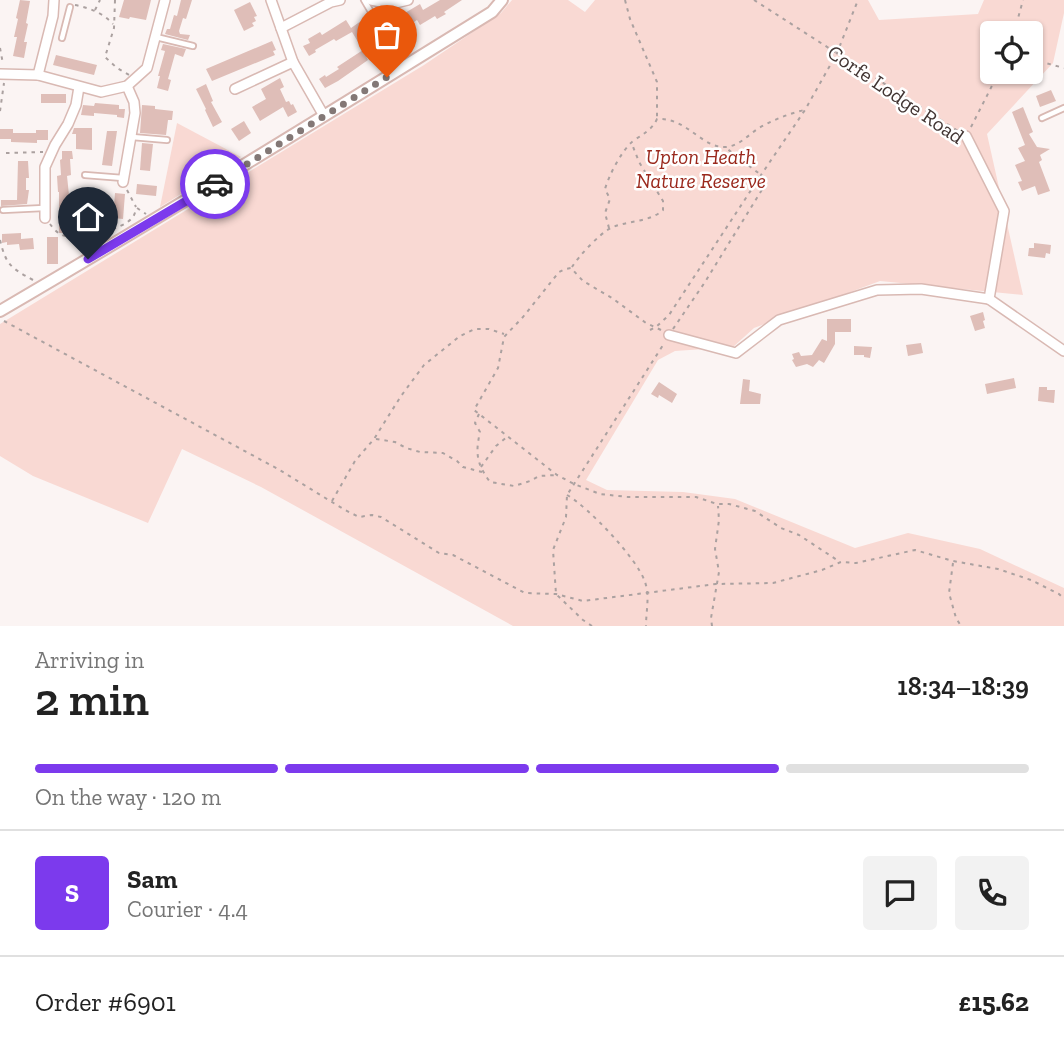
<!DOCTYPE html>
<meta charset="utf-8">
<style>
body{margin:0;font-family:"Zilla Slab",serif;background:#f2f2f2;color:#222;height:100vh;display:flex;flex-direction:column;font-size:26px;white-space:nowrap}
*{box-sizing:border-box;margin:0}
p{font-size:23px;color:#767676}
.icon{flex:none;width:38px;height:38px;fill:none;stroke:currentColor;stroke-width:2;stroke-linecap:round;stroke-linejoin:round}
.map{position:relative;height:626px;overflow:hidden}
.panel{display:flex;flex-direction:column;background:#fff;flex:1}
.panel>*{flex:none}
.controls{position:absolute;left:980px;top:21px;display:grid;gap:14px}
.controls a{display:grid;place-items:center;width:63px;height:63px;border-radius:7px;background:#fff;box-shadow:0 2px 5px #0004;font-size:35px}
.pin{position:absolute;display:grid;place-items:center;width:60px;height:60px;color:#fff;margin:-72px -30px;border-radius:50% 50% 50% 0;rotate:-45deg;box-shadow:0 0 7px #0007}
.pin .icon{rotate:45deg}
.courier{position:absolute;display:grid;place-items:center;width:70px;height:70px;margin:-35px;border:5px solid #7c3aed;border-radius:50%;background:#fff;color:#222;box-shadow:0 2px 9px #0007}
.summary em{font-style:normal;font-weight:600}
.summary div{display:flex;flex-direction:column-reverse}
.summary{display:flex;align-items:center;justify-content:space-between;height:119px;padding:0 35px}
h1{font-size:46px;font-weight:600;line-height:52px}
.bar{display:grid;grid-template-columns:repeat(4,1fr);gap:10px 7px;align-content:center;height:84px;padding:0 35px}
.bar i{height:9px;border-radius:5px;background:#e0e0e0}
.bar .current{background:#7c3aed}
.bar p{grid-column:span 4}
.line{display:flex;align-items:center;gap:18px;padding:0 35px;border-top:2px solid #e0e0e0}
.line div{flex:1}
.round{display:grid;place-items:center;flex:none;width:74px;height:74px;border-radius:7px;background:#f2f2f2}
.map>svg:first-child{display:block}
</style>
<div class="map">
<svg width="1064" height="626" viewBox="0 0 1064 626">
<rect width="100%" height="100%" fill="#fbf4f3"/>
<g fill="#f9d9d3" fill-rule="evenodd">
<path d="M512 0H568L585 12 595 0H868L879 20 978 14 984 0H1064V13L1053 63 987 134 1023 295 880 281 754 328 733 347 675 351 658 360 586 480 607 490 683 492 735 499 855 548 908 533 980 549 1064 588V626H513L261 487 182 449 148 523 33 476 0 456V324L424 65 501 13ZM992 33H1031V72H992Z"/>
<polygon points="177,123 241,157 160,207"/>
</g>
<g fill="#dfbeb8">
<polygon points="20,0 30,1 26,23 28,24 24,42 27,42 24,58 13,56 17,37 14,37 18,19 16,18"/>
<polygon points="124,0 151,0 146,20 130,17 129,19 119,17"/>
<polygon points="181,0 192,0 186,19 183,18 179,31 180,34 190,35 188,40 165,34 167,29 170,29 174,15 177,16"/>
<polygon points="440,0 462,0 444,12 446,14 437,19 435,16 420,25 417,20 402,30 403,33 392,39 386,28 389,26 388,23 420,4 423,10"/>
<polygon points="250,2 257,16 254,17 256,21 252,23 254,26 244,31 234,10"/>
<polygon points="346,20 351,28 361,21 373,42 380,37 382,43 366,56 368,60 338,81 325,88 319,79 325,75 326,77 339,69 337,67 363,50 352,32 336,41 334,39 315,50 316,52 309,56 303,46 310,43 308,39 320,32 322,35"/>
<polygon points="272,41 276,50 273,51 275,55 212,81 206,69"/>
<polygon points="163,44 186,49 183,57 175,54 168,79 171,80 168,91 157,88 160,76 158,76 165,51 161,50"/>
<polygon points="56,55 97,65 94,75 53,65"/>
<polygon points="280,78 284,87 280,89 286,102 289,101 291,105 293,104 297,112 288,117 283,107 260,121 252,107 266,99 261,89"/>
<polygon points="206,84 213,101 211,102 222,122 213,127 205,110 206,109 196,89"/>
<polygon points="1051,90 1056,101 1040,107 1036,96"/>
<rect x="41" y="94" width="25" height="9"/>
<polygon points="95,103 119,105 119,109 125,109 124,118 117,117 117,115 94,113 94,116 81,115 83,105 94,106"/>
<polygon points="142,105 155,106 155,109 173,111 172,120 168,120 166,135 140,133"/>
<polygon points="1023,107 1033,132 1029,134 1037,147 1050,149 1040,155 1042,160 1039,162 1050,191 1038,195 1035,186 1022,191 1018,182 1022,181 1015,165 1025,161 1018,148 1025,145 1012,112"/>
<polygon points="244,121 251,133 239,141 231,129"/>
<polygon points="74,128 92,128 92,150 76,149 76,134 72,134"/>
<polygon points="0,129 13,129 13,133 36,133 36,130 48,130 48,140 37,140 37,143 11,142 11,139 0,139"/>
<polygon points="107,131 117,131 112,166 102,165"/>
<polygon points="142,143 153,144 150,171 140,170"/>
<polygon points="62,151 72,151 73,159 70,159 71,175 67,176 69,195 72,195 72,202 70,202 70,225 71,225 71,233 59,233 59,192 58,192 57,176 61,175 60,160 62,159"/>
<polygon points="18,161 28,161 29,178 26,178 26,190 29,190 27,204 1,206 1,200 17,200"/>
<polygon points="137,184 157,186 156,196 136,194"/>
<polygon points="115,193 125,194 123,219 113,218"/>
<polygon points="21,233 21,239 33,238 34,249 20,250 19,244 7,245 7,242 2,243 2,234"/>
<rect x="47" y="237" width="11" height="27"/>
<polygon points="1034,243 1051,245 1050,254 1046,253 1045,258 1028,256 1029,248 1034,248"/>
<polygon points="983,312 985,320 983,321 985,328 975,331 970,316"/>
<polygon points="827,319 851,319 851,332 835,332 835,344 824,363 819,360 813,367 807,364 796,367 792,360 794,359 792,354 799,352 801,356 812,355 822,339 827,341"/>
<polygon points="921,343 923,353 908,356 906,345"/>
<polygon points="854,346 872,347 870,358 864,357 864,355 854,355"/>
<polygon points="1014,378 1016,388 987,394 985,384"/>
<polygon points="743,379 750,380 749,391 761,394 760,404 740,404"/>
<polygon points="659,382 677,394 672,403 659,395 658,398 651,394"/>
<polygon points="1039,387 1047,387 1047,390 1055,390 1054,403 1038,401"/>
</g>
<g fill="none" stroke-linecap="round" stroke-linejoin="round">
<g stroke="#d9b9b3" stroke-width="8">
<g id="service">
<path d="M364 0 387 39C388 49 380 52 372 57"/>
<polyline points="156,37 193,46"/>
<polyline points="62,38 70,7"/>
<polyline points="1042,118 1064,108"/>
<polyline points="132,137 167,140"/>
<polyline points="85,175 123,178"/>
<polyline points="3,210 44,208"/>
</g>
</g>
<g stroke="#d9b9b3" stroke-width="12">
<g id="minor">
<polyline points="271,0 293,62 324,116"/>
<polyline points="371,0 391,4 408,0"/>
<polyline points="281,28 331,2 340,0"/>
<polyline points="0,74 38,75 101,92 127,86 147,68 165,0"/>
<polyline points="38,75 53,16 54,0"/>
<polyline points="235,89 293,62"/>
<polyline points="966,136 1004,211 989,299 1064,351"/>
<polyline points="123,182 135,113 134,102 127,86"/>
<polyline points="45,218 45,167 55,145 68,124 76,105 79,87"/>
<polyline points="669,335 736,353 779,320 877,290 921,289 989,299"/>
</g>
</g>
<g stroke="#d9b9b3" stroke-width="14">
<path id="tertiary" d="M0 311C166 214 329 113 492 12L502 0"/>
</g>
<g stroke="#aba1a0" stroke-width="2" stroke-dasharray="3.5 5" stroke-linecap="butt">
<polyline points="115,0 114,28 105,57 117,68 129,75"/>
<polyline points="625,0 630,19 657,82 657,119"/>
<polyline points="754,0 958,131"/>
<path d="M75 5C90 8 103 13 113 24"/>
<polyline points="95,10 100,0"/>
<polyline points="1014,33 1023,0"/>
<polyline points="0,48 3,64"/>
<polyline points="1031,59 1064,68"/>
<polyline points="0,111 4,83"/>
<polyline points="971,127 999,72"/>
<polyline points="6,153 43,152"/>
<polyline points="127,190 136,207"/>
<path d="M50 224C53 228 57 233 62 235 75 241 123 230 132 218 135 215 135 211 137 208L146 214"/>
<path d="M609 228 605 213 610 199 605 189C609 175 622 150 633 141 643 134 652 130 657 119 687 117 702 149 726 147 739 146 748 135 759 128 773 120 788 114 804 110"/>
<path d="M0 240C6 265 11 268 33 280"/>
<path d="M572 267C578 257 600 233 611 228 627 220 649 223 663 210V201L639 162 632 144"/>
<polyline points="4,321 278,469 345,510 359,517 372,515 381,517 439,553 453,555 525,593 556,594 583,601 716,584 773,583 822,570 841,562 856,563 915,550 953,561 998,569 1031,580 1059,594 1064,599"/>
<polyline points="673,329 705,282 763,188 761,175 805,110 837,53 858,0"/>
<polyline points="650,330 656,327 669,315 761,175 726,148"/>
<polyline points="661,330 646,323 612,298 583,281 571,268 565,269 559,272 523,317 504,337 498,368 474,410 557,475 574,484 600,494 628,497 696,497 717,504 729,504 755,511 781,528 799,535 840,562"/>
<path d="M479 414 475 423 480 432C475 454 477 464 490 482L514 486 530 481 539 476 556 475"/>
<polyline points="376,439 395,442 406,448 420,452 443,453 457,461 463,467 482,472"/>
<polyline points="481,467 496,446 507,437"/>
<path d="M567 495C588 507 637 558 645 582 650 596 646 611 646 626"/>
<polyline points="332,501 355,461 374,439 401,396 424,365 460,336 475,329 489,329 504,334"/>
<polyline points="953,563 949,593 956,618 961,626"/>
<polyline points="592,626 583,620 556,594 553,550 566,517 567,495 665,342"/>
<polyline points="712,626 711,618 719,572 715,549 719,520 718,506"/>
</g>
<use href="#service" stroke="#fff" stroke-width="4.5"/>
<use href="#minor" stroke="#fff" stroke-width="9"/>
<use href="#tertiary" stroke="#fff" stroke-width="10"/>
</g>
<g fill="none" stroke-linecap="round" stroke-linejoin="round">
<polyline stroke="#837876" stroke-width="7" stroke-dasharray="0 12.6" points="215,184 387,77"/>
<polyline stroke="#7c3aed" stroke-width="9" points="88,259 215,184"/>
</g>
<g text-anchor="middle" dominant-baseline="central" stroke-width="5" stroke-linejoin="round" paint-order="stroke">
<g font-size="21" fill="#423533" stroke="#fff">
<text transform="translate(896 94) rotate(34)">Corfe Lodge Road</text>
</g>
<g font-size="21" font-style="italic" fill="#9a281c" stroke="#fff">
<text x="701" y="156">Upton Heath<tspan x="701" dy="24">Nature Reserve</tspan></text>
</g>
</g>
</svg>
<div class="controls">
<a><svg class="icon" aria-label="locate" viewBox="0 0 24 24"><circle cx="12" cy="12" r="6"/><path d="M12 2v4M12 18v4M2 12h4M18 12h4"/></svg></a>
</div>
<div class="pin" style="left:387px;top:77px;background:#ea580c"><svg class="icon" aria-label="bag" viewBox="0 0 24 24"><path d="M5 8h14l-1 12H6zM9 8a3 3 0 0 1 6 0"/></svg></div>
<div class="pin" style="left:88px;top:259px;background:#1f2937"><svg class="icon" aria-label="home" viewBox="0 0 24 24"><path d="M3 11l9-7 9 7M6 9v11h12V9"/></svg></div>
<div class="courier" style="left:215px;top:184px"><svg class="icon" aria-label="car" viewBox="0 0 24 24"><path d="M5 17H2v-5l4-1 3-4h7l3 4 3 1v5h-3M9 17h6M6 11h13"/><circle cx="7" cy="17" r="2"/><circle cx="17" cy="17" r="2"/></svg></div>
</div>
<section class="panel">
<div class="summary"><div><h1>2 min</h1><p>Arriving in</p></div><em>18:34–18:39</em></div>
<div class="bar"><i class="current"></i><i class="current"></i><i class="current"></i><i></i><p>On the way · 120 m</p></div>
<div class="line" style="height:126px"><b class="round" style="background:#7c3aed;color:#fff">S</b><div><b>Sam</b><p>Courier · 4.4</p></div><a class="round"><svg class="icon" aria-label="chat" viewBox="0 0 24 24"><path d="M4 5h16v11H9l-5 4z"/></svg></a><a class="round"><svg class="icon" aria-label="phone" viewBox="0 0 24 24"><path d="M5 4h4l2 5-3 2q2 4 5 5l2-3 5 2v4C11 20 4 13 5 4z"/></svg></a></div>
<div class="line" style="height:91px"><div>Order #6901</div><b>£15.62</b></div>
</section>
